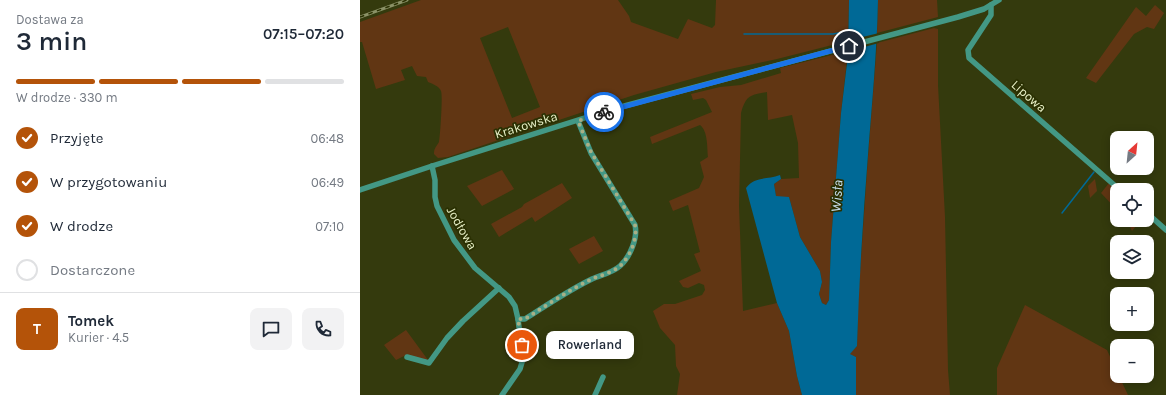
<!DOCTYPE html>
<html lang="pl">
<meta charset="utf-8">
<style>
body{margin:0;font-family:Karla,sans-serif;background:#f2f2f3;color:#1f2937;height:100vh;display:flex;flex-direction:column;font-size:15px;white-space:nowrap}
*{box-sizing:border-box;margin:0}
p{font-size:13px;color:#747a83}
.icon{flex:none;width:22px;height:22px;fill:none;stroke:currentColor;stroke-width:2;stroke-linecap:round;stroke-linejoin:round}
.map{position:relative;flex:1;overflow:hidden}
.side{display:flex;flex-direction:column;background:#fff;width:360px}
.side>*{flex:none}
.needle{width:26px;rotate:27deg}
.fabs{position:absolute;left:750px;top:131px;display:grid;gap:8px}
.fabs a{display:grid;place-items:center;width:44px;height:44px;border-radius:8px;background:#fff;box-shadow:0 2px 10px #0003;font-size:20px}
.pin{position:absolute;display:grid;place-items:center;width:34px;height:34px;color:#fff;margin:-17px;border:2px solid #fff;border-radius:50%;box-shadow:0 1px 4px #0007}
.courier{position:absolute;display:grid;place-items:center;width:40px;height:40px;margin:-20px;border:3px solid #1a73e8;border-radius:50%;background:#fff;color:#222;box-shadow:0 1px 5px #0007}
.bubble{position:absolute;height:28px;border-radius:8px;background:#fff;box-shadow:0 2px 10px #0003;font-size:13px;font-weight:600;line-height:28px;text-align:center}
.summary em{font-style:normal;font-weight:600}
.summary div{display:flex;flex-direction:column-reverse}
.summary{display:flex;align-items:center;justify-content:space-between;height:68px;padding:0 16px}
h1{font-size:26px;font-weight:600;line-height:30px}
.bar{display:grid;grid-template-columns:repeat(4,1fr);gap:6px 4px;align-content:center;height:48px;padding:0 16px}
.bar i{height:5px;border-radius:3px;background:#e0e1e3}
.bar .current{background:#b45309}
.bar p{grid-column:span 4}
.line{display:flex;align-items:center;gap:10px;padding:0 16px;border-top:1px solid #e0e1e3}
.line div{flex:1}
.round{display:grid;place-items:center;flex:none;width:42px;height:42px;border-radius:8px;background:#f2f2f3}
ol{padding:0 16px;list-style:none}
li{display:flex;align-items:center;gap:12px;height:44px}
li p{margin-inline-start:auto}
li .icon{padding:4px;border-radius:50%;background:#b45309;color:#fff;stroke-width:4}
li:last-child{color:#747a83}
li i{width:22px;height:22px;border:2px solid #e0e1e3;border-radius:50%}
main{display:flex;flex:1;min-height:0}
.map>svg:first-child{display:block}
</style>
<main>
<section class="side">
<div class="summary"><div><h1>3 min</h1><p>Dostawa za</p></div><em>07:15–07:20</em></div>
<div class="bar"><i class="current"></i><i class="current"></i><i class="current"></i><i></i><p>W drodze · 330 m</p></div>
<ol>
<li><svg class="icon" aria-label="check" viewBox="0 0 24 24"><path d="M5 12l5 5 9-10"/></svg>Przyjęte<p>06:48</p></li>
<li><svg class="icon" aria-label="check" viewBox="0 0 24 24"><path d="M5 12l5 5 9-10"/></svg>W przygotowaniu<p>06:49</p></li>
<li><svg class="icon" aria-label="check" viewBox="0 0 24 24"><path d="M5 12l5 5 9-10"/></svg>W drodze<p>07:10</p></li>
<li><i></i>Dostarczone</li>
</ol>
<div class="line" style="height:72px"><b class="round" style="background:#b45309;color:#fff">T</b><div><b>Tomek</b><p>Kurier · 4.5</p></div><a class="round"><svg class="icon" aria-label="chat" viewBox="0 0 24 24"><path d="M4 5h16v11H9l-5 4z"/></svg></a><a class="round"><svg class="icon" aria-label="phone" viewBox="0 0 24 24"><path d="M5 4h4l2 5-3 2q2 4 5 5l2-3 5 2v4C11 20 4 13 5 4z"/></svg></a></div>
</section>
<div class="map">
<svg width="806" height="395" viewBox="0 0 806 395">
<rect width="100%" height="100%" fill="#343a0d"/>
<g fill="#613613" fill-rule="evenodd">
<path d="M61 0H258L269 16 271 22 318 39 328 19 352 28 355 25 356 0H489L488 41 417 59 356 72 274 95 88 157 78 158 74 154C74 148 76 147 79 142 80 138 83 95 81 91 79 86 73 84 68 82L66 77 57 76 52 66 41 70 45 80 16 89 2 42H0V22ZM148 27 180 107 152 118 120 38Z"/>
<polygon points="518,0 577,0 578,17 517,33"/>
<polygon points="795,5 804,13 794,29 787,27 774,34 736,83 726,78 776,7 786,16"/>
<polygon points="574,28 578,29 578,85 585,217 588,370 590,395 496,395 496,357 489,354 497,346 498,301 508,157 517,43"/>
<path d="M488 51 481 113 471 242 469 300 466 305 462 303 459 294 462 282 460 271 440 237 429 197H416L414 184 421 179 439 178 438 143 432 115 408 120 407 92C389 95 386 96 381 113L379 206 383 311 417 303 429 331 437 376 442 395H317L320 374 316 366 315 345 300 328 293 311 304 304H315L342 295 345 290 344 285 339 283 328 288 323 287 319 281 341 271 334 254 340 252 328 205 313 211 309 201 339 188 344 177 340 162 348 157C347 147 348 131 340 125L292 144 290 137 352 112 346 100 343 98 333 100 331 94 360 87 381 85 421 73 420 68Z"/>
<polygon points="142,170 154,189 122,206 107,186"/>
<polygon points="735,179 737,191 730,198 728,186"/>
<polygon points="202,183 212,198 175,222 172,217 139,237 131,224 162,207 164,204"/>
<polygon points="749,183 757,190 757,210 741,193"/>
<polygon points="767,220 781,220 772,231"/>
<polygon points="234,236 243,251 219,264 209,249"/>
<polygon points="665,305 747,350 757,372 757,376 759,376 768,395 637,395 637,368"/>
<polygon points="46,330 68,360 46,355 36,360 24,345"/>
</g>
<path fill="#006996" d="M489 0H518C517 52 512 103 508 155 503 218 499 282 497 346L490 354 496 357V395H442L437 376 429 331 417 303 386 188C395 176 407 180 420 175L421 179 414 184 416 196 429 197 440 237 460 271 462 282 459 294 462 303 466 305 469 300 471 242 481 113 488 55Z"/>
<polygon fill="#343a0d" points="519,33 519,43 486,52 486,41"/>
<g fill="none" stroke-linecap="round" stroke-linejoin="round">
<g stroke="#006996" stroke-width="1.5">
<polyline points="384,34 473,34 489,31"/>
<polyline points="702,213 734,172"/>
</g>
<g stroke="#439885" stroke-width="5.5">
<polyline points="631,5 631,15 608,50 609,58 760,190"/>
<polyline points="72,166 75,180 75,197 77,206 94,240 115,268 149,297 155,306 158,319 163,359 160,369 142,395"/>
<polyline points="0,190 72,166 253,109 598,17 624,9 639,0"/>
<polyline points="787,213 806,230"/>
<path d="M158 319H165C187 305 209 290 232 279 241 275 252 273 260 266 270 257 278 238 275 225L231 153 218 121"/>
<polyline points="47,357 69,363 87,338 103,321 139,288"/>
<polyline points="235,395 243,377"/>
</g>
<g stroke="#8a9166" stroke-width="3">
<polyline id="rail" points="0,17 47,0"/>
</g>
<use href="#rail" stroke="#2a3002" stroke-width="1.5" stroke-dasharray="4.5" stroke-linecap="butt"/>
</g>
<g fill="none" stroke-linecap="round" stroke-linejoin="round">
<path stroke="#a9b086" stroke-width="4" stroke-dasharray="0 7.2" d="M162 345 158 319H165C187 305 209 290 232 279 241 275 252 273 260 266 270 257 278 238 275 225L231 152 218 121 244 112"/>
<polyline stroke="#1a73e8" stroke-width="5" points="244,112 489,46"/>
</g>
<g text-anchor="middle" dominant-baseline="central" stroke-width="3.5" stroke-linejoin="round" paint-order="stroke">
<g font-size="13" fill="#e8f0c7" stroke="#2a3002">
<text transform="translate(669 96) rotate(41)">Lipowa</text>
<text transform="translate(166 125) rotate(-17)">Krakowska</text>
<text transform="translate(102 228) rotate(60)">Jodłowa</text>
</g>
<g font-size="14" font-style="italic" fill="#cbe3f2" stroke="#2a3002">
<text transform="translate(477 196) rotate(-86)">Wisła</text>
</g>
</g>
</svg>
<div class="fabs">
<a><svg class="needle" viewBox="-14 -14 28 28"><path d="M0-13l5 13h-10z" fill="#e53935"/><path d="M0 13l5-13h-10z" fill="#747a83"/></svg></a>
<a><svg class="icon" aria-label="locate" viewBox="0 0 24 24"><circle cx="12" cy="12" r="6"/><path d="M12 2v4M12 18v4M2 12h4M18 12h4"/></svg></a>
<a><svg class="icon" aria-label="layers" viewBox="0 0 24 24"><path d="M12 4l9 5-9 5-9-5zM3 14l9 5 9-5"/></svg></a>
<a>+</a>
<a>−</a>
</div>
<div class="pin" style="left:162px;top:345px;background:#ea580c"><svg class="icon" aria-label="bag" viewBox="0 0 24 24"><path d="M5 8h14l-1 12H6zM9 8a3 3 0 0 1 6 0"/></svg></div>
<div class="pin" style="left:489px;top:46px;background:#1f2937"><svg class="icon" aria-label="home" viewBox="0 0 24 24"><path d="M3 11l9-7 9 7M6 9v11h12V9"/></svg></div>
<div class="courier" style="left:244px;top:112px"><svg class="icon" aria-label="bike" viewBox="0 0 24 24"><circle cx="6" cy="16" r="4"/><circle cx="18" cy="16" r="4"/><path d="M6 16l4-8h5l3 8M10 8l3 8H6M13 5h3"/></svg></div>
<div class="bubble" style="left:186px;top:331px;width:88px">Rowerland</div>
</div>
</main>
